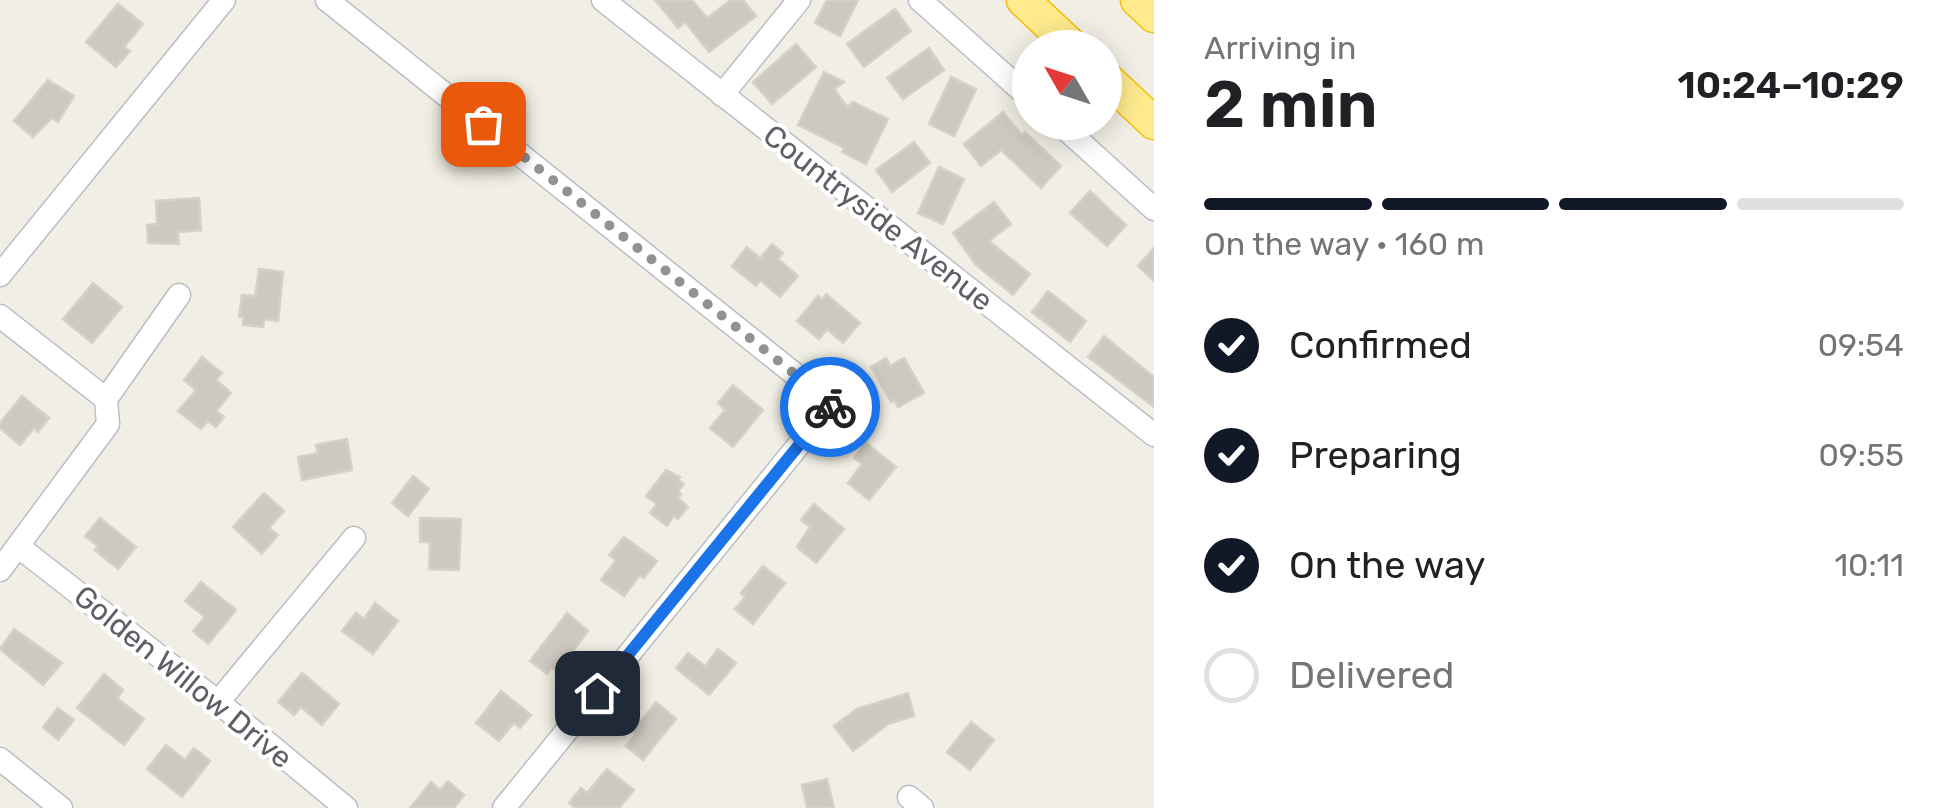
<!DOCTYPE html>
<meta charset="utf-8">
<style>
body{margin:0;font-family:Rubik,sans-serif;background:#f6f6f6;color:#202124;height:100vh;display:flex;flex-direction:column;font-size:38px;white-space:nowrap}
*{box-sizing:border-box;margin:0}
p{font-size:32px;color:#757577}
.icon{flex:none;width:55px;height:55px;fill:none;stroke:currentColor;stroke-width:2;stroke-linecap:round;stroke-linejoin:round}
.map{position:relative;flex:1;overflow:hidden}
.details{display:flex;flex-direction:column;background:#fff;width:800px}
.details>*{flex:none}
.needle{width:65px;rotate:309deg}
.buttons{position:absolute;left:1012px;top:30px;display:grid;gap:20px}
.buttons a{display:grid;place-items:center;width:110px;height:110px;border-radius:50%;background:#fff;box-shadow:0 5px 25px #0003;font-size:50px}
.pin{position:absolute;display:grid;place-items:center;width:85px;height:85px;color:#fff;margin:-42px;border-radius:20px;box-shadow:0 5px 15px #0006}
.courier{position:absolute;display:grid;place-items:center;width:100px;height:100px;margin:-50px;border:8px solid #1a73e8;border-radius:50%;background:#fff;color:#222;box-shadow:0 2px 12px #0007}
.summary em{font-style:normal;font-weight:600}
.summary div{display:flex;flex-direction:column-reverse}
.summary{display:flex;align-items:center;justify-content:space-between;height:170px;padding:0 50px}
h1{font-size:65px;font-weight:600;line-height:75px}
.bar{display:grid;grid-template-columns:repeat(4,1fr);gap:15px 10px;align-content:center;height:120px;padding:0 50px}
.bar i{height:12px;border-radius:8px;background:#e0e0e0}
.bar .on{background:#111827}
.bar p{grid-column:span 4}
ol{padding:0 50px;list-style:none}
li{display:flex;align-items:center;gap:30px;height:110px}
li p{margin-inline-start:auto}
li .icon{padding:10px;border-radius:50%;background:#111827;color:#fff;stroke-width:4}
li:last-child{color:#757577}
li i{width:55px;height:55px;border:5px solid #e0e0e0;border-radius:50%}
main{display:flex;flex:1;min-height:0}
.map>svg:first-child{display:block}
</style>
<main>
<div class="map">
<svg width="1154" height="808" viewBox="0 0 1154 808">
<rect width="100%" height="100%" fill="#f1efe5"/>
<g fill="#ccc9c2" stroke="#d6d2c3" stroke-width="2.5">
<polygon points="655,0 692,0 707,18 731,0 743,0 756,16 709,52 685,22 678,28"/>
<polygon points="827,0 858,0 840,36 815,23"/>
<polygon points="118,4 143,24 124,47 130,51 116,67 86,42"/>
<polygon points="895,9 911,31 864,67 847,44"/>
<polygon points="796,44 816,67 772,104 753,82"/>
<polygon points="929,48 944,70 903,99 887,78"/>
<polygon points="824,72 844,82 834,89 847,107 853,102 888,119 866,164 842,152 844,148 798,125"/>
<polygon points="951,77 976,89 954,136 929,124"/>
<polygon points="48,80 74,96 58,122 52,118 33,137 14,121"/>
<polygon points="1003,112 1022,135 1025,132 1061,166 1041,188 1001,150 981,166 964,144"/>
<polygon points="914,142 930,163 892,192 876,170"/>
<polygon points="939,167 964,179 943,224 918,213"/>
<polygon points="1090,191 1126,225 1107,246 1070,213"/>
<polygon points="199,198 201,230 178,232 179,244 148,243 147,225 157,224 156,201"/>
<polygon points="994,202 1011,224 989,241 1030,274 1013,295 976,265 953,233"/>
<polygon points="772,244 783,253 778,259 798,276 780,297 760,280 756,286 732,266 747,247 760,258"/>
<polygon points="1154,248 1154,281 1138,266"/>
<polygon points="259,269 283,272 278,321 264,319 263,327 243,325 244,317 239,317 242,295 255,296"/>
<polygon points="93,283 122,307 92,343 63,319"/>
<polygon points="1048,291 1086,321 1070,342 1032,312"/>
<polygon points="826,294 860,323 843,343 827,329 819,339 797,321 818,296 822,300"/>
<polygon points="1104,336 1154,377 1154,407 1088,357"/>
<polygon points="202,357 222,373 216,380 231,393 216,411 224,417 216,427 208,421 201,429 178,411 196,390 184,380"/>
<polygon points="886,358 890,366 904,358 924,393 898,407 894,400 891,402 871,367"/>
<polygon points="733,385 763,410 733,447 710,428 725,410 718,403"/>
<polygon points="22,396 49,418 38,432 34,428 20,445 0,428 0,423"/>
<polygon points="347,439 352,470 302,480 298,457 318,453 316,445"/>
<polygon points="866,443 896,467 869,500 848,483 862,464 854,458"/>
<polygon points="666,470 680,477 678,480 684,484 678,491 681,494 678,498 688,507 678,519 674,516 667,526 650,513 657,504 646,496"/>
<polygon points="413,476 429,489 408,516 392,503"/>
<polygon points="264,493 284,511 269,528 278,535 262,554 233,527"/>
<polygon points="814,504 844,529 816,563 797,547 810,527 801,520"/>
<polygon points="100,518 136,547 118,569 95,550 98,546 85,536"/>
<polygon points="420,518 461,519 459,570 429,569 430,542 420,542"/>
<polygon points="624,537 657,561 644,578 640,575 624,596 601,580 616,560 609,555"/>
<polygon points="763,566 785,583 753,624 735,609 745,597 741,593"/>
<polygon points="201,582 236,610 208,644 193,631 205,617 185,601"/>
<polygon points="375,603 398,621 373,654 342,631 356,613 364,619"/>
<polygon points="567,613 588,631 557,672 552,668 547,674 530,661"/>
<polygon points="14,629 62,663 43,685 0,649"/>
<polygon points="718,649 736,663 709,695 676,668 688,653 705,666"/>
<polygon points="302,673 339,704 322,725 301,707 294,715 278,702"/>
<polygon points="104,674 123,690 117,698 144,719 124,745 77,708"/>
<polygon points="501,691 531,715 520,728 514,723 499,741 476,723"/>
<polygon points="908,693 914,716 888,724 853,751 834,726 857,709"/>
<polygon points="656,702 676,719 643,760 626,746 636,734 632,732"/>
<polygon points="58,708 74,720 58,740 43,727"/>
<polygon points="971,722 994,740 970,770 947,752"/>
<polygon points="166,745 185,760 194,748 210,761 182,797 147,769"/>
<polygon points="607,769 634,790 619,808 575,808 569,803 581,788 587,793"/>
<polygon points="827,779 834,808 807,808 802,785"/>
<polygon points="448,781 464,795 454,808 410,808 431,782 440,790"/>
</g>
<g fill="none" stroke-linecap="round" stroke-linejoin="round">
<g stroke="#babdc2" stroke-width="25">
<g id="minor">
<polyline points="327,0 832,404 504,808"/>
<polyline points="603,0 1154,435"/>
<polyline points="920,0 1030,98"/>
<polyline points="722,95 799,0"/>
<polyline points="1058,122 1154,209"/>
<polyline points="0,275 224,0"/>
<polyline points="0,316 106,399"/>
<polyline points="19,547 218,702 346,808"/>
<polyline points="0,570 108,424 106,399 179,295"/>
<polyline points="218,702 354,538"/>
<polyline points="0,759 61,808"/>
<polyline points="909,797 922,808"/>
</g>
</g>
<g stroke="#f6bc00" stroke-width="35">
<g id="highway">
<polyline points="1023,0 1074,48"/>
<polyline points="1137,0 1154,16"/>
<polyline points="1105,77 1154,123"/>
</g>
</g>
<use href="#minor" stroke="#fff" stroke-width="22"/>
<use href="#highway" stroke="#ffeb8e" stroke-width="32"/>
</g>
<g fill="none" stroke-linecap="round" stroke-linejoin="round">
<polyline stroke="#919393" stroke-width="10" stroke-dasharray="0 18" points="483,124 832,404 830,407"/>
<polyline stroke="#1a73e8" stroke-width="12" points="597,693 830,407"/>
</g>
<g text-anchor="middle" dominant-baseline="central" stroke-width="8" stroke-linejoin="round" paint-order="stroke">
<g font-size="30" fill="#5d6167" stroke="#fff">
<text transform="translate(878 218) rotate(38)">Countryside Avenue</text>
<text transform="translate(183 677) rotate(39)">Golden Willow Drive</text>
</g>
</g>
</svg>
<div class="buttons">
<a><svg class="needle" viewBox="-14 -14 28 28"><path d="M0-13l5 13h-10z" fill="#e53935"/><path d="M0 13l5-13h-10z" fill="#757577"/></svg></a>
</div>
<div class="pin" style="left:483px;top:124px;background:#ea580c"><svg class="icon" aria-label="bag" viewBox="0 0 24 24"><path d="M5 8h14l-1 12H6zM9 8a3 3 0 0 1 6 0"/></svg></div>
<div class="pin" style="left:597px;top:693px;background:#1f2937"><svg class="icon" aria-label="home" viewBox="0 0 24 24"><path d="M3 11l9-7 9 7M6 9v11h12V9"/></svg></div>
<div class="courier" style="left:830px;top:407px"><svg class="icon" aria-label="bike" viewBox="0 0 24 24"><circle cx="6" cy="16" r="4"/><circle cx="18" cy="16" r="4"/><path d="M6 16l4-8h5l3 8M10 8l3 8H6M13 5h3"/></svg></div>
</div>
<section class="details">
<div class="summary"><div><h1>2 min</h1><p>Arriving in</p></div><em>10:24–10:29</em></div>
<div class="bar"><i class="on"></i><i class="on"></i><i class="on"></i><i></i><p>On the way · 160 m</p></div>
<ol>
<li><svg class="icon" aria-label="check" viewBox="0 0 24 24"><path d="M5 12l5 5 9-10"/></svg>Confirmed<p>09:54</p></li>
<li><svg class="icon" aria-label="check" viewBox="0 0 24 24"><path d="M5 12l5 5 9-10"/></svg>Preparing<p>09:55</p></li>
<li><svg class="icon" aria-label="check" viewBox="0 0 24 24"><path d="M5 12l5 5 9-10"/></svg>On the way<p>10:11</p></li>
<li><i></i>Delivered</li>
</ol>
</section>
</main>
